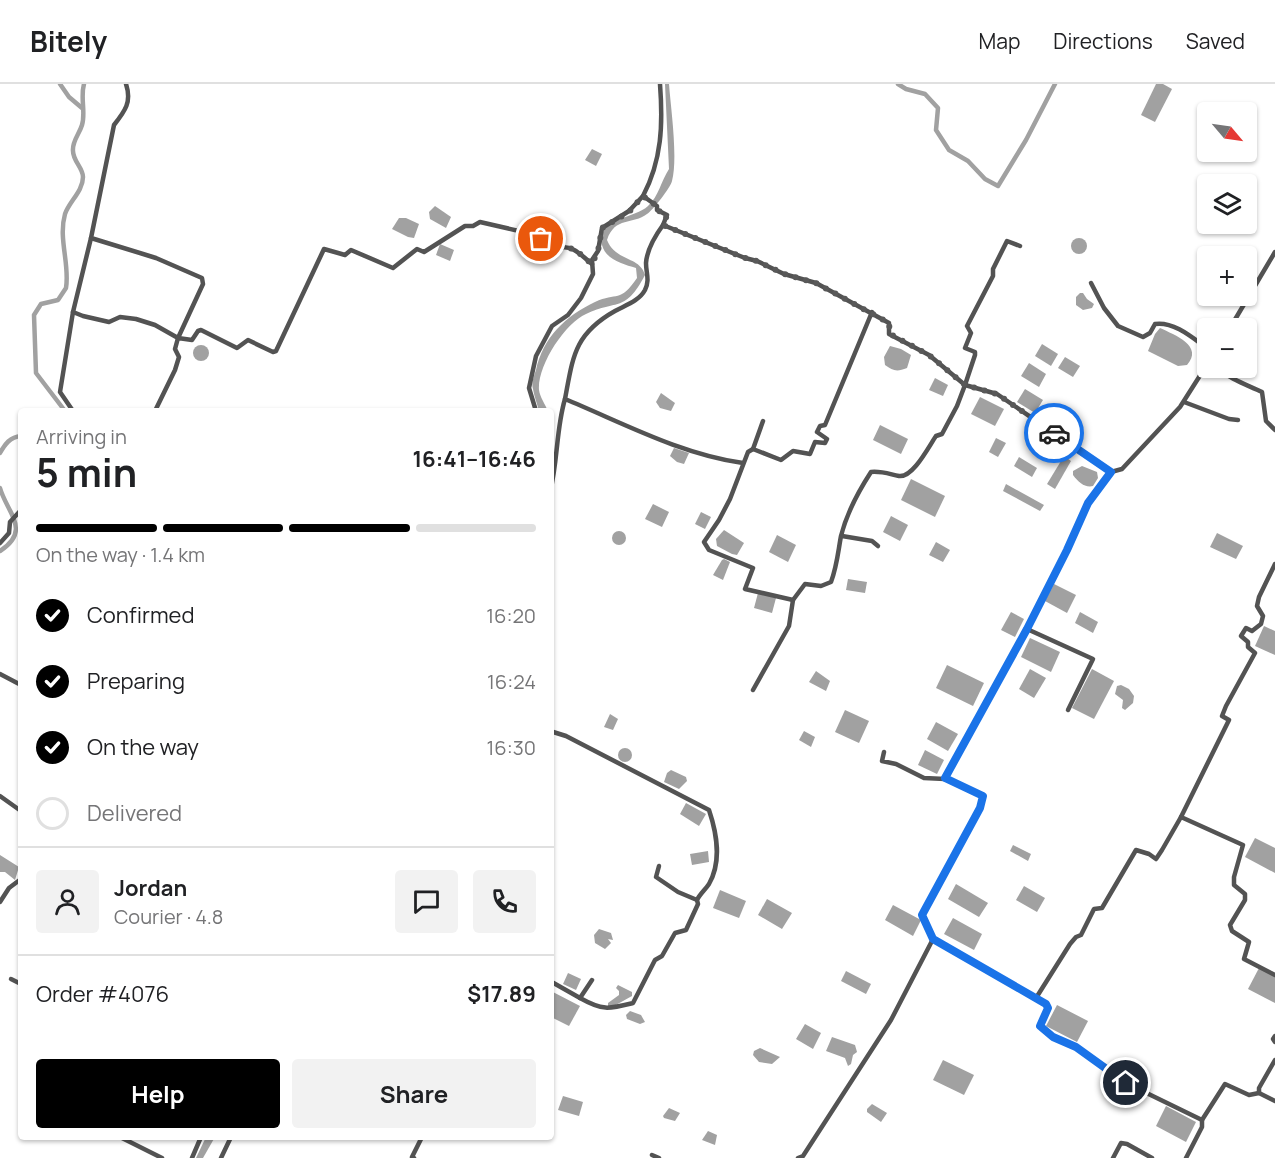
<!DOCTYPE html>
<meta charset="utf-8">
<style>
body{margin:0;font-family:Manrope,sans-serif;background:#f2f2f2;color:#202124;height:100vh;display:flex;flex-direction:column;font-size:22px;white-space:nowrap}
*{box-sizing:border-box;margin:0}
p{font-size:20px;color:#757577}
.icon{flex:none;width:33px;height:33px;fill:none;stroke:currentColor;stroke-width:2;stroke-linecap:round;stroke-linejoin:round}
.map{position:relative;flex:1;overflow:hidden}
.drawer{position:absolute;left:18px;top:324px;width:536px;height:732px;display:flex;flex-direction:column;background:#fff;border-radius:6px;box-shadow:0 2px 4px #0004}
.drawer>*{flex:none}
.needle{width:39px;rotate:119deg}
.fabs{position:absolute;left:1197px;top:18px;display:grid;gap:12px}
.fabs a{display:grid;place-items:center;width:60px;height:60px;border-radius:6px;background:#fff;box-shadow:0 2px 4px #0004;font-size:30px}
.pin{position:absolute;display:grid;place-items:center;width:51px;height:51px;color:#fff;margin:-26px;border:3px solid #fff;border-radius:50%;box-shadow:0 2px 6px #0007}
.courier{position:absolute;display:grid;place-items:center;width:60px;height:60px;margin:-30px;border:4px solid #1a73e8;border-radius:50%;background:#fff;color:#222;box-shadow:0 2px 8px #0007}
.summary em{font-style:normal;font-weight:700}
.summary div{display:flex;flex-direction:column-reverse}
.summary{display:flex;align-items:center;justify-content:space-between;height:102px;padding:0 18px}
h1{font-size:39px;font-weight:700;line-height:45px}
.bar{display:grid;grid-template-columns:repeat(4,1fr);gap:9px 6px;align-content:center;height:72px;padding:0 18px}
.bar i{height:8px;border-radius:4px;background:#e0e0e0}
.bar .on{background:#000}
.bar p{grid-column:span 4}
.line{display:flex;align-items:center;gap:15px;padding:0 18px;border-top:2px solid #e0e0e0}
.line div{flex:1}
.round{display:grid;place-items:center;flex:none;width:63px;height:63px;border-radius:6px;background:#f2f2f2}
ol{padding:0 18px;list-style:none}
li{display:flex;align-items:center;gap:18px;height:66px}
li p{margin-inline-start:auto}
li .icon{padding:6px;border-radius:50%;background:#000;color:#fff;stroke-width:4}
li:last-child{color:#757577}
li i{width:33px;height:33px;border:3px solid #e0e0e0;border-radius:50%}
.primary-button{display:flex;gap:12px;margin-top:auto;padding:12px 18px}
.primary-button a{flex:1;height:69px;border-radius:6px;background:#000;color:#fff;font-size:24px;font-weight:700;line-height:69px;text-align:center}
.primary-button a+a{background:#f2f2f2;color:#202124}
header{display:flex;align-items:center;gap:36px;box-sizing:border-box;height:84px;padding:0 30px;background:#fff;border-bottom:2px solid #e0e0e0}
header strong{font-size:28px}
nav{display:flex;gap:33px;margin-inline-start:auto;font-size:21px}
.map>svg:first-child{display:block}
</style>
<header>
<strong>Bitely</strong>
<nav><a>Map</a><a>Directions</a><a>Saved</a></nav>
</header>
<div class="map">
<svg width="1275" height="1074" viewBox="0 0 1275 1074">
<rect width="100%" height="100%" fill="#fff"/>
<g fill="#a1a1a1">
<path d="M665 0H669C671 26 678 74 672 97 671 103 652 127 647 130 633 141 615 132 607 156 616 178 640 172 645 191 625 229 618 215 586 230 565 239 537 282 539 306 540 313 545 320 548 327H539C537 319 534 312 533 305 531 299 534 292 536 286 543 254 565 232 595 218 617 208 620 219 637 194L636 184C623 180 606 176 602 161 596 134 634 135 648 122 659 112 661 97 669 85Z"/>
<polygon points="1156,0 1163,0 1172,5 1155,38 1141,31"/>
<polygon points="592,65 602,70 596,82 585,76"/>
<polygon points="435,122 451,133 446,144 430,135 429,128"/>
<polygon points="399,134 406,134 419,140 414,154 408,153 392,145"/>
<polygon points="532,136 556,149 554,159 549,158 528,146"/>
<circle cx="1079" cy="162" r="8"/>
<polygon points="440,160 454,166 450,177 436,171"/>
<polygon points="1080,209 1083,209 1087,215 1094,220 1092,224 1083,226 1076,221 1076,213"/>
<path d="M1160 244C1175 251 1204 262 1187 281L1178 282 1148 267 1155 250Z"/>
<polygon points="1042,260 1058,270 1051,282 1035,272"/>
<circle cx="201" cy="269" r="8"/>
<path d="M890 262 901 265 911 271 907 284C897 288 893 287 885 281L884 273Z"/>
<polygon points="1065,273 1080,282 1073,293 1058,284"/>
<polygon points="1029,279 1046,290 1039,303 1021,292"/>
<polygon points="935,294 948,301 943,312 929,306"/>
<polygon points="1025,305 1043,316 1035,329 1017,318"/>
<polygon points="661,309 675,319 671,327 660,324 656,318"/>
<polygon points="980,313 1004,325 995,342 971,330"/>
<polygon points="1058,335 1080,347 1074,357 1052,345"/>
<polygon points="880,341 908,355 901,370 873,356"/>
<polygon points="996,354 1006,359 998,373 989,368"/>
<polygon points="674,364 689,369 684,380 677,378 670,372"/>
<polygon points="1064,372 1071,377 1055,405 1047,400"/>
<polygon points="1019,373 1037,384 1032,393 1014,382"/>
<path d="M1082 382 1097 388 1098 394 1093 402C1085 404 1078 398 1073 391V387Z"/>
<polygon points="911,395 945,412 935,433 901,416"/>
<polygon points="1006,400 1044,421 1040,427 1003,407"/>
<polygon points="653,420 669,428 662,443 645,435"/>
<polygon points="701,428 711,433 705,445 695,440"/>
<polygon points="891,432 908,441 900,457 883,448"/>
<polygon points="724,446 744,459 737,471 732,470 717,462 716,455"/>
<circle cx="619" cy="454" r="7"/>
<polygon points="1217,449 1243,462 1236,475 1210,463"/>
<polygon points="777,451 796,461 788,478 769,468"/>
<polygon points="936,458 950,466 943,478 929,471"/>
<polygon points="724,475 730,478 723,496 713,491 722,476"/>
<polygon points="848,495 867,498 865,509 846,506"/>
<polygon points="1054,500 1076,511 1067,529 1045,517"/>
<polygon points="758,509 776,514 772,529 754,524"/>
<polygon points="1011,528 1024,535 1015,553 1001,546"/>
<polygon points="1080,528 1098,538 1093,549 1075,539"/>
<polygon points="1264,542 1275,547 1275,571 1255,562"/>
<polygon points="1030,554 1060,568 1051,588 1021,573"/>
<polygon points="947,581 984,599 973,622 936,604"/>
<polygon points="1030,585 1046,594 1034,614 1019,605"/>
<polygon points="1092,585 1114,597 1094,635 1072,624"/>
<polygon points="816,587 830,597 826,607 809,598"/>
<polygon points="1121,601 1129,605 1134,612 1133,619 1125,626 1122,624 1123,616 1115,610 1117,602"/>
<polygon points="845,626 869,637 859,659 835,648"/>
<polygon points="610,630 618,635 613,646 604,643"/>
<polygon points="936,638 958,650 948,667 927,655"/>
<polygon points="804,647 815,653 811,663 799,656"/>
<circle cx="625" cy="671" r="7"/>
<polygon points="925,666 944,676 937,690 918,681"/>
<polygon points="671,686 686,693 687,697 679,705 664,698 667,689"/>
<polygon points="686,719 706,730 699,742 680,730"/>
<polygon points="1255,754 1275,764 1275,789 1245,773"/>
<polygon points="1013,761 1031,770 1028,777 1010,767"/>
<polygon points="708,767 709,778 692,781 690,770"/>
<polygon points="0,771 19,783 15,796 5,788 0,788"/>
<polygon points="956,800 988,819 979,833 948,815"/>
<polygon points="1024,802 1045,814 1037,828 1016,816"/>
<polygon points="720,806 746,817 739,834 713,824"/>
<polygon points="767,815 792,829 782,845 758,831"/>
<polygon points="893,821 921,836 913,852 885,836"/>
<polygon points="953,834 982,850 974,866 944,850"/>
<polygon points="599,845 611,849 613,856 608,855 611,859 605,865 595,859 594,851"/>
<polygon points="1259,884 1275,892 1275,919 1248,905"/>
<polygon points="846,887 871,900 866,910 841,897"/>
<polygon points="568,889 581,895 576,906 563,900"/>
<polygon points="618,901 632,908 632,912 614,922 608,923 608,919 619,911 619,907 616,904"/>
<polygon points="551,907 580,922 569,942 551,933"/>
<polygon points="1057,921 1088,937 1077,958 1046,942"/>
<polygon points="630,927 641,931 645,938 640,940 627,935 626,931"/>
<polygon points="805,940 821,949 813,965 796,955"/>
<polygon points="832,953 855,961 857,968 853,971 851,980 848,982 845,974 826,967"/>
<polygon points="760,964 780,973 772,980 759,978 753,971 754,967"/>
<polygon points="943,976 974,991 964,1011 933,996"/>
<polygon points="563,1012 583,1018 579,1032 558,1026"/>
<polygon points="872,1020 887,1029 881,1038 867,1028 867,1025"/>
<polygon points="1166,1022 1196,1038 1186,1058 1156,1042"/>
<polygon points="669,1024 680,1029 675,1037 664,1034 663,1032"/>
<polygon points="708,1047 717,1051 715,1061 702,1056"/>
<polygon points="206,1053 215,1053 203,1074 196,1074"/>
</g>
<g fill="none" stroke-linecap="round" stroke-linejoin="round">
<g stroke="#a1a1a1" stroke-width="4.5">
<polyline points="60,0 69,13 82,24"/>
<polyline points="898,0 906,5 925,10 938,24 936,46 949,66 968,77 985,95 998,102 1026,56 1055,0"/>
<path d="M65 327 36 289 34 231 41 220 58 216 66 204C70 180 58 155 65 130 69 118 83 107 83 93 83 84 73 77 73 67 72 57 79 51 82 41 86 28 80 14 84 0"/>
<path d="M0 369C5 360 10 353 21 352"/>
<path d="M0 404C7 429 32 446 0 467"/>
</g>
<g stroke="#535353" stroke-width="4.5">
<path d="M660 0C663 40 662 76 643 112L657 122V126L667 131 663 141 745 174 757 177 784 190 816 199 889 239V250L929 271 965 301 957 322 942 350 936 352C929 362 913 394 899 392 889 390 882 387 871 388 858 408 847 428 841 452 838 468 837 482 831 498L821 502 805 500 793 516 789 542 753 606"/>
<path d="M663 141C655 152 647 165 646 179 646 189 650 196 645 206 639 217 626 221 615 227 574 250 573 273 565 315 623 339 680 370 743 379"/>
<polyline points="1020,162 1007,157 993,185 993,192 967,242 971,249 965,264 975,268 975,271 965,301 997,310 1111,388"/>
<path d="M1091 199 1104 224 1118 242 1143 253 1150 249 1155 240C1174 237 1194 255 1208 265"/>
<path d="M73 228 83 232 109 238 120 233 136 235 155 241 178 254 203 200 202 194 156 174 91 154 114 41C125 27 132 18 126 0"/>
<polyline points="1230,244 1275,168"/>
<path d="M1219 284C1230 296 1248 301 1262 308L1266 337 1275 346"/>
<polyline points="1184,318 1229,335 1238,336"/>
<polyline points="73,327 60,308 73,228 91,154"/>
<path d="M155 327 175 286 179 273 175 265 178 254 192 256 198 247 201 246 237 264 248 256 273 268 276 267 324 165 345 171 351 166 393 184 417 165 424 168 465 142H473L480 138 532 150 559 164C572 160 582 172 592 180"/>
<polyline points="536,327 529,304 536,272 552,242 568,231 581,214 593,190 592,176 598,167 602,144 629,127 643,112"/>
<polyline points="763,337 753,365 781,376 793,367 810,370 815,358 825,359 827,355 817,348 820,342 825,341 872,228"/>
<polyline points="753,365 748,368 730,415 719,436 704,458 709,466 753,484 745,505 793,516"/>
<path d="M550 408C558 377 556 345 565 315"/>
<polyline points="842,452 872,457 878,462"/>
<polyline points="0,459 9,449 10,438 21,426"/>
<polyline points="1027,545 1093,575 1068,626"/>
<polyline points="0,590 21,601"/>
<path d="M550 647 566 652 709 726C717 750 722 777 709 800 705 806 700 810 697 816L698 820 686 846 675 849 662 872 655 876 633 919C609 925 603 927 580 914L592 896"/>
<polyline points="884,668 882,677 896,680 924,694 945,695 983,713 980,725 922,831 933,855"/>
<polyline points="945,695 1027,545 1067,466 1088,419 1111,388 1122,385 1180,323 1208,279"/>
<polyline points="0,712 21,727"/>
<polyline points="1181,733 1229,636 1222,632 1226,622 1255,569 1248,563 1248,558 1241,552 1246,544 1252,547 1261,540 1263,532 1257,522 1259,513 1275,480"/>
<polyline points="659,782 656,793 678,808 697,816"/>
<polyline points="0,818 9,804 21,795"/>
<polyline points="11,895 21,900"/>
<polyline points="550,897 580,914"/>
<polyline points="1036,914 1070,860 1076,853 1081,851 1094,825 1102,824 1136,766 1149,770 1156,775 1162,766 1181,733 1243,761 1234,793 1234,801 1245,810 1245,816 1230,841 1232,847 1249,858 1244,875 1275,891"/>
<polyline points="1275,952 1273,955 1275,958"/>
<polyline points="1259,1009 1259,1004 1275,976"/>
<polyline points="120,1053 162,1074"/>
<polyline points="652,1071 659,1074"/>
<polyline points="192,1074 201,1053"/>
<polyline points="221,1074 231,1053"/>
<polyline points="414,1074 412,1073 422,1053"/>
<polyline points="798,1074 803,1072 891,936 933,855 1046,920 1048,924 1040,942 1053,953 1076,963 1126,999 1202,1036 1225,1000 1249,1011 1259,1009 1275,1017"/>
<polyline points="1113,1074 1121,1059 1127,1060 1152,1074"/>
<polyline points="1186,1074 1202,1043 1202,1036"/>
</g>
</g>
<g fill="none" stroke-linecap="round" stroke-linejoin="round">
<path stroke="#595959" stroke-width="6" stroke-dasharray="0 10.8" d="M541 155 559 164C572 160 582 172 592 180L598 167 602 144 629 128 643 112 657 122V126L667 131 663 141 745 174 757 177 784 190 816 199 889 239 890 250 929 271 965 301 997 310 1054 349"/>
<polyline stroke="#1a73e8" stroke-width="8" points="1054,349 1111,388 1088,419 1067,466 1027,545 945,694 983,712 980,724 922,831 933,855 1046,920 1048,924 1040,942 1053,953 1076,963 1126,999"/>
</g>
</svg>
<div class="fabs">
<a><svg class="needle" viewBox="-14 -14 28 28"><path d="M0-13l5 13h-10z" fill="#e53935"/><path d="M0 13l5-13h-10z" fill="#757577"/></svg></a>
<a><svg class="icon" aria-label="layers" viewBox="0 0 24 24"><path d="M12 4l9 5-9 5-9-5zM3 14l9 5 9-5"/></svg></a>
<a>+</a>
<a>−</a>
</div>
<div class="pin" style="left:541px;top:155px;background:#ea580c"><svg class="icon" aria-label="bag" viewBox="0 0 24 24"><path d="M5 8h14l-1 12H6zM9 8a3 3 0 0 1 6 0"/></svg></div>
<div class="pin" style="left:1126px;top:999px;background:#1f2937"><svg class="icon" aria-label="home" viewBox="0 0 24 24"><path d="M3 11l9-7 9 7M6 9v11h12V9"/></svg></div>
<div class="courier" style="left:1054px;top:349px"><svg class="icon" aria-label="car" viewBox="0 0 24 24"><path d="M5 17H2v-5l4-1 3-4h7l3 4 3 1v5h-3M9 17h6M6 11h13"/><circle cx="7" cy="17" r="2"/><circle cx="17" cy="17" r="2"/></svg></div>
<section class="drawer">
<div class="summary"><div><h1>5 min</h1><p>Arriving in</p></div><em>16:41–16:46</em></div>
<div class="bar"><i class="on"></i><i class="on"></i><i class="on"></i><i></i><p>On the way · 1.4 km</p></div>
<ol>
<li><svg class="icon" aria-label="check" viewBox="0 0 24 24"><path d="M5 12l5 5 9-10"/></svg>Confirmed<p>16:20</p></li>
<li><svg class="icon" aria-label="check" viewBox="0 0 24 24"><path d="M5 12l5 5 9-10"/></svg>Preparing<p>16:24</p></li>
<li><svg class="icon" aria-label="check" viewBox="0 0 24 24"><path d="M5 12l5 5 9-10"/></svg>On the way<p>16:30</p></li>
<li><i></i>Delivered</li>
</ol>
<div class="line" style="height:108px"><a class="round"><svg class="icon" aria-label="person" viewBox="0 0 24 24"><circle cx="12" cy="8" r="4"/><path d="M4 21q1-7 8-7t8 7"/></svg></a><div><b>Jordan</b><p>Courier · 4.8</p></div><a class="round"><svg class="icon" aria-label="chat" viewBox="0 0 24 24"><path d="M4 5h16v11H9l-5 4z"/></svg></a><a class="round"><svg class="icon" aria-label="phone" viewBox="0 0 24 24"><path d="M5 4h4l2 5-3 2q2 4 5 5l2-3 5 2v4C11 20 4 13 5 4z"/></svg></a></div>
<div class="line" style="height:78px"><div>Order #4076</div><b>$17.89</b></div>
<div class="primary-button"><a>Help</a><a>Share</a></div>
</section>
</div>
